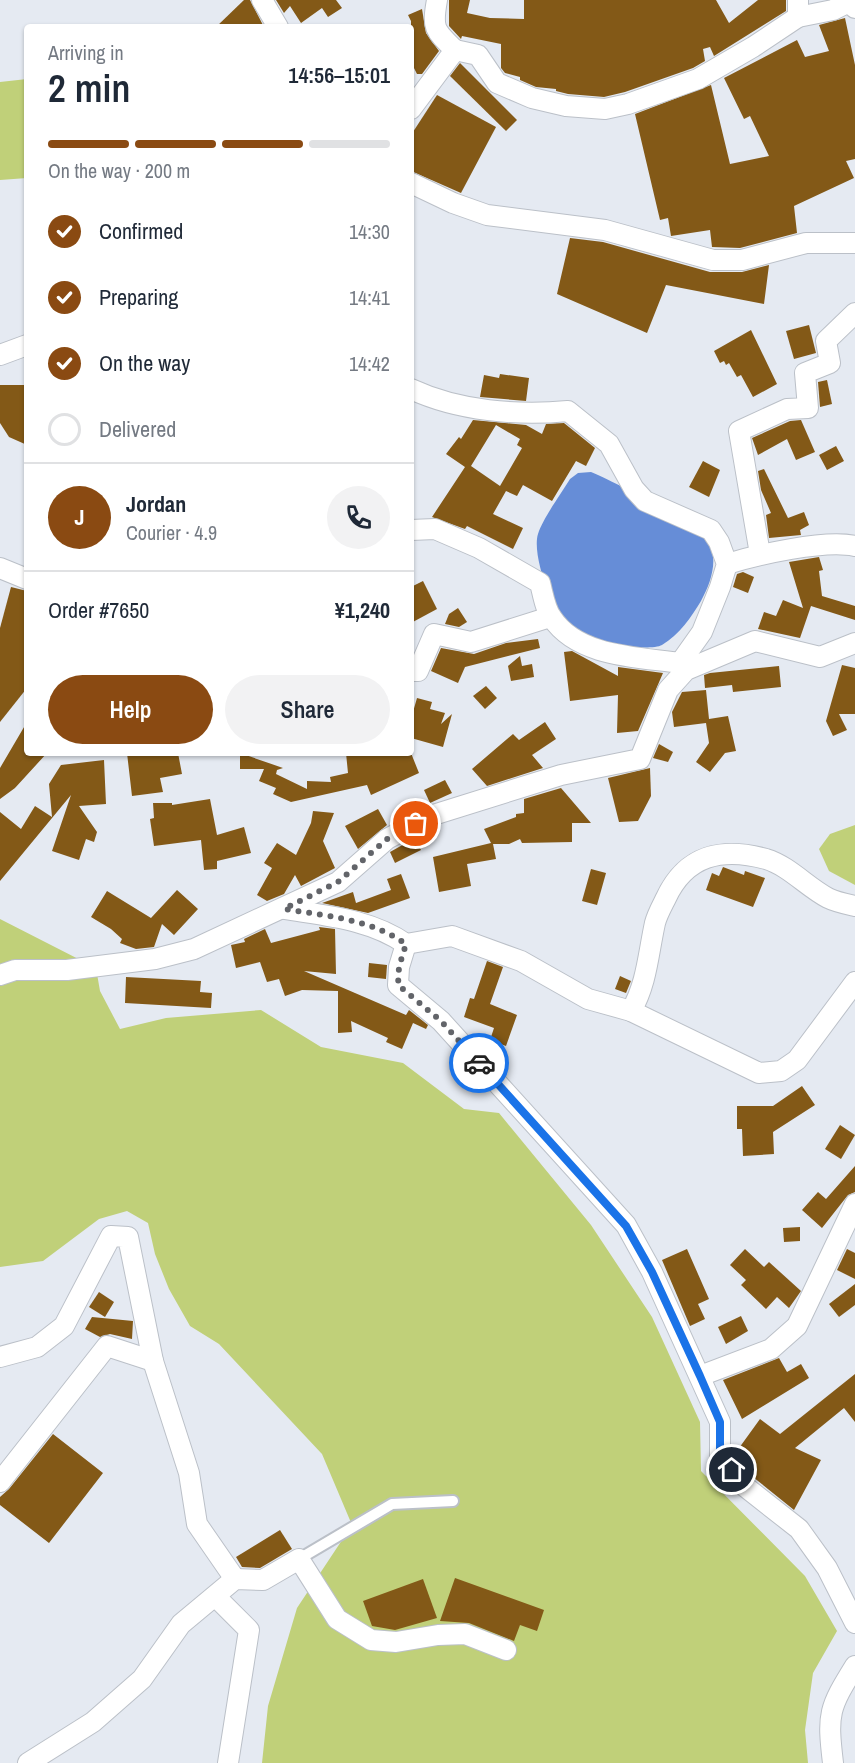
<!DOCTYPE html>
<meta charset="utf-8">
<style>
body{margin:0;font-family:"Archivo Narrow",sans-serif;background:#f2f2f3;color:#1f2937;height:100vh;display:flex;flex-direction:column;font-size:22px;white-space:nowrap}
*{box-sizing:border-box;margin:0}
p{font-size:20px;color:#747a83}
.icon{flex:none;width:33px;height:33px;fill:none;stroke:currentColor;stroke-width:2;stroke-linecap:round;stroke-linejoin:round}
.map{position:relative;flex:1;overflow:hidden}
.drawer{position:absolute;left:24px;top:24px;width:390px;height:732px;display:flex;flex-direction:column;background:#fff;border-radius:6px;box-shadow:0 2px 4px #0004}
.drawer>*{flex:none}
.pin{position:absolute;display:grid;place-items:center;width:51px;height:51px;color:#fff;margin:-26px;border:3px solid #fff;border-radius:50%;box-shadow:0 2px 6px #0007}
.courier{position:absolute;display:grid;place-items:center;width:60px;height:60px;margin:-30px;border:4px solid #1a73e8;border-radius:50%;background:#fff;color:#222;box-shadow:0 2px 8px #0007}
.overview em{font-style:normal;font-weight:600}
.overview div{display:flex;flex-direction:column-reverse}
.overview{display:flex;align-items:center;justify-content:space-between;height:102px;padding:0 24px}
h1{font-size:39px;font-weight:600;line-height:45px}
.bar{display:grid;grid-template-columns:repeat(4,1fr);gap:9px 6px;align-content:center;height:72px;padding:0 24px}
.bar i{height:8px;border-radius:4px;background:#e0e1e3}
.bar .active{background:#8a4a12}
.bar p{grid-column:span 4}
.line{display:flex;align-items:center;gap:15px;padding:0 24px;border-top:2px solid #e0e1e3}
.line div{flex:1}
.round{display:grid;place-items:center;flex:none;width:63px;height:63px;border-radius:32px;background:#f2f2f3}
ol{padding:0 24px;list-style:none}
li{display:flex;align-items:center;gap:18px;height:66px}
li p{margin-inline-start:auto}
li .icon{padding:6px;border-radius:50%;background:#8a4a12;color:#fff;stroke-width:4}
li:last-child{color:#747a83}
li i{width:33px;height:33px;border:3px solid #e0e1e3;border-radius:50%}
.primary-button{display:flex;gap:12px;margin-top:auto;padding:12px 24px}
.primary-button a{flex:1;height:69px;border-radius:36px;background:#8a4a12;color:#fff;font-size:24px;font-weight:600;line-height:69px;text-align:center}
.primary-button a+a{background:#f2f2f3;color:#1f2937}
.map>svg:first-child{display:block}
</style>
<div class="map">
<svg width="855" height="1763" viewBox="0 0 855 1763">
<rect width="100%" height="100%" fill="#e5eaf2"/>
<g fill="#c0d079">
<polygon points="27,79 27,178 0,180 0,82"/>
<polygon points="855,825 855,885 829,871 819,849 830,834"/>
<polygon points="0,919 96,968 100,991 120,1029 166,1018 261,1010 321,1047 403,1063 464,1109 499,1113 591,1225 652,1317 700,1422 701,1471 805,1576 837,1631 813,1673 805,1730 808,1763 262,1763 268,1706 297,1608 352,1525 322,1454 219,1344 190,1326 169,1289 155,1254 148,1223 127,1211 99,1219 43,1261 0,1267"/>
</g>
<path fill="#668dd7" d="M591 472C611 480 699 525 708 541 719 559 711 583 701 601 692 616 679 635 662 645 649 652 585 643 574 634 555 620 531 556 538 534 543 518 561 494 570 479L578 473Z"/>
<g fill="#835917" fill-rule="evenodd">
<polygon points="244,0 250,0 264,27 216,27"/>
<polygon points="276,0 336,0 342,8 328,17 322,8 301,23 290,6 284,13"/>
<polygon points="449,0 470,0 467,13 490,18 524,19 524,0 716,0 729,23 758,0 786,0 786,11 714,56 710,47 703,49 705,61 693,68 625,92 604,97 568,94 556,91 556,89 536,87 520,80 520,77 505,73 501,68 501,44 462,36 461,39 449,26"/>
<polygon points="422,9 426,33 439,51 422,74 417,74 411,62 411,21 408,15"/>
<polygon points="845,18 855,65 855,159 846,161 854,178 794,206 797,233 740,248 712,247 710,230 671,236 668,218 660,220 635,114 711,85 730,164 769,156 750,116 744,119 724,78 797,40 805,57 829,51 819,25"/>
<polygon points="460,63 517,120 506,131 450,76"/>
<polygon points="437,95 496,127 461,193 411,171 411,135"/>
<polygon points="570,238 603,242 710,272 742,272 769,265 764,304 666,285 647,333 557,294"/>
<polygon points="809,325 816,353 794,359 786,331"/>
<polygon points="751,330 777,384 753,397 741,375 737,377 729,363 726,365 724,361 720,363 714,351"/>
<polygon points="500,374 529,378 526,401 480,397 484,375 499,378"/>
<polygon points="827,380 832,404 820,407 818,382"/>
<polygon points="0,385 27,385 27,445 9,437 0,423"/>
<path d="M473 420 526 425 542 434 546 424 564 423 595 448 586 466 576 461 552 501 523 485 517 496 506 491 493 514 523 528 513 549 467 526 465 529 432 517 465 467 446 454 459 437 461 439ZM496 425 520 439 517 445 522 448 500 486 471 466Z"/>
<polygon points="801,420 815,452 796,460 787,439 758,455 752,438 790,421"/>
<polygon points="836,446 844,461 827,470 819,455"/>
<polygon points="703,461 720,470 709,497 689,487"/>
<polygon points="764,469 788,518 804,512 809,525 800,530 801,535 769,538 766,515 771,513 761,490 758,471"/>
<polygon points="819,557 823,570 819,571 822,596 855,606 855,620 811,606 800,638 758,629 764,612 776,616 783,600 803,608 789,562"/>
<polygon points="743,572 754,577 748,593 733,587 737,574"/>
<polygon points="423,581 437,609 411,623 411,587"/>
<polygon points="11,587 27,591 27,688 0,722 0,628"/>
<polygon points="458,608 467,622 459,627 445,624 449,614"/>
<polygon points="538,639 540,648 465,667 458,683 431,671 441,648 474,654 506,643"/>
<polygon points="572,651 618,676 618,667 663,673 638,731 617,733 618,695 570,701 564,652"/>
<polygon points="520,656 522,666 532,664 534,677 511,681 508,666"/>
<polygon points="842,665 855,668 855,714 839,714 847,730 833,736 826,721"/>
<polygon points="779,666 781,687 733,692 732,685 705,688 704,675 710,673"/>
<polygon points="486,686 497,698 485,709 473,696"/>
<polygon points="706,690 709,719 728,716 736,751 725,753 710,772 696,762 709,743 706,723 674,727 672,712 682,692"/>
<polygon points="417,698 432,702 430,709 445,713 441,724 452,714 443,747 411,738 411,719"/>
<polygon points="27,722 27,753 47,753 15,788 0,799 0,768"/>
<polygon points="545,722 556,739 532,755 543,768 487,786 472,769 513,734 519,740"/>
<polygon points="659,744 673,752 668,762 653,758"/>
<polygon points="127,753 178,753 182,774 160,778 163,792 132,796"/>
<polygon points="240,753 283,768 277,770 276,774 307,789 307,781 331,782 330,777 348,773 346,753 411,753 419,773 371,795 367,785 291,802 273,794 276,788 259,781 264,769 240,769"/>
<polygon points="104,760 106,804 79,806 97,832 94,842 86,839 79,860 52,851 71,795 0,881 0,812 21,829 35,806 52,817 49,784 61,765"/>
<polygon points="650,768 651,796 638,821 619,822 608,778"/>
<polygon points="445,780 452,793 430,803 424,790"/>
<polygon points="561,788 591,823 572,823 572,842 522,843 520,839 509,844 493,844 496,859 467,864 471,886 439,892 433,857 491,843 484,829 516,817 516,814 524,813 524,799"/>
<polygon points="210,799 217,835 244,827 251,853 217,861 217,869 204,870 201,840 154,846 150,819 154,818 153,803 172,803 172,805"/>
<polygon points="378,809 387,825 358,849 345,826"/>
<polygon points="313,811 334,813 323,841 335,868 301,886 295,875 284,894 267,901 257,895 272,868 264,863 277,843 296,855 311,823"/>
<polygon points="415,838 421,850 395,863 390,852"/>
<polygon points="723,867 744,875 745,871 765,878 753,907 706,890 712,873 719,876"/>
<polygon points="591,869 606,873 597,905 582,901"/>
<polygon points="401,874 410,898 368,913 322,903 353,892 356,903 391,890 387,879"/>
<polygon points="177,890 198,909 174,935 162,924 154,947 136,949 120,943 122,939 111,929 91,917 107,891 151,918"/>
<polygon points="319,927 335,929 336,974 304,971 406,1015 409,1010 428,1025 426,1029 413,1023 402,1049 386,1042 388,1038 351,1021 352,1032 338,1033 338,991 302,990 285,996 279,979 267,982 260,962 236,968 231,945 245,942 244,939 265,929 271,943 320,930"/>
<polygon points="487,961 503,967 490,1004 517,1015 506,1046 490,1040 494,1028 464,1017 470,998 474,999"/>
<polygon points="369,963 387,965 386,979 368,977"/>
<polygon points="620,976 631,981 626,993 615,989"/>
<polygon points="126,977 201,981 200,992 212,993 211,1008 125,1003"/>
<polygon points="802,1086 815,1105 773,1132 774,1154 743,1156 742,1129 737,1129 737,1106 773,1106"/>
<polygon points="840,1125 855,1135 841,1159 825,1149"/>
<polygon points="855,1166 855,1192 848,1195 822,1228 802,1210 818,1192 826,1199"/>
<polygon points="800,1227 800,1241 784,1242 783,1228"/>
<polygon points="687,1249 709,1299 698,1304 705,1319 690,1326 662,1260"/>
<polygon points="745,1249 764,1267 769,1262 801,1291 789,1308 777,1297 766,1309 741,1285 746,1280 730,1265"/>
<polygon points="847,1249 855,1253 855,1279 837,1270"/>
<polygon points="855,1284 855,1305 839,1317 829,1304"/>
<polygon points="99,1292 114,1302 105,1317 89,1307"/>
<polygon points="741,1316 748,1331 726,1344 718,1327"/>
<polygon points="92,1317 133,1321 132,1339 110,1334 100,1337 85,1329"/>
<polygon points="779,1358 787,1372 801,1364 809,1378 742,1419 723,1380"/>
<polygon points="855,1374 855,1422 844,1408 795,1448 821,1460 794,1510 753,1477 734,1455 760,1419 780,1434"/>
<polygon points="53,1434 103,1473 49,1543 0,1505 0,1497 9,1489"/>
<polygon points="280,1530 292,1549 260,1568 242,1567 236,1557"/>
<polygon points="455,1578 544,1610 537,1631 520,1625 514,1641 469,1623 440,1621"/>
<polygon points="423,1579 437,1618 395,1630 372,1626 363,1601"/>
</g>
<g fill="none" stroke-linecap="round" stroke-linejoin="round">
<g stroke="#bbc0c8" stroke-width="14">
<polyline id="lane" points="299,1559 392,1504 453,1501"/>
</g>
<g stroke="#bbc0c8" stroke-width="22">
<g id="street">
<polyline points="262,0 278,27"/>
<polyline points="798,0 798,17 833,10 849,2 855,8"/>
<polyline points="455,50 478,55 497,83 532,98 566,106 605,109 628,104 698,79 753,47 798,17"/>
<path d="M411 109 455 50C434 30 432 28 437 0"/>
<polyline points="411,183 453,203 487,215 605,230 713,260 742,260 806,243 855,243"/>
<polyline points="0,355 27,345"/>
<path d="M411 389C458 411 518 416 568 411L609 444 634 489 645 501 711 530 719 542 727 564 720 587 702 632 680 663"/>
<path d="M411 530 435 529 479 548 540 583C543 594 545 609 552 618 578 657 638 657 680 663L686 670"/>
<polyline points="760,554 739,431 787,409 808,408 805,373 830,363 826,341 855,313"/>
<path d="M727 564C757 555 825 539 855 546"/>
<polyline points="0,568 27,579"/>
<polyline points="411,671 418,671 434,634 471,642 550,617"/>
<path d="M284 909C327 916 370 919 406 944L452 936 521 961 588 999 631 1011 759 1073 781 1071 797 1060 855 982"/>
<polyline points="406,944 399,967 398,985 441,1021 626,1225 652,1272 720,1422 720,1456 743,1485 799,1529 827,1568 855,1623"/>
<polyline points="0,975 15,970 67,970 155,959 194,949 338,882 387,839 430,816 561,775 640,759 668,690 686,670 755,641 820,657 855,643"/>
<path d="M631 1011C647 983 648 955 655 923 657 915 662 906 666 898 686 855 722 847 766 859 789 866 807 887 828 898 836 902 846 904 855 906"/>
<polyline points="0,1357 37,1347 64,1326 111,1236 128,1237 153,1361 189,1473 197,1524 235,1579"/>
<polyline points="700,1376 771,1349 797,1326 855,1204"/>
<polyline points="0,1482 107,1346 153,1361"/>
<polyline points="216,1597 249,1630 228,1763"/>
<polyline points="28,1763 93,1722 142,1679 181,1624 235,1579 263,1580 299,1559 337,1619 371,1640 396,1642 438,1635 465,1634 506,1650"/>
<path d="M833 1763C827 1713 829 1708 855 1666"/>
</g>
</g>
<use href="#lane" stroke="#fff" stroke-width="10"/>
<use href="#street" stroke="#fff" stroke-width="20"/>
</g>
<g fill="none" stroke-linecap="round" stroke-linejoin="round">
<path stroke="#626469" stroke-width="6" stroke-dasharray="0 10.8" d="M416 824 387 839 338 882 284 909C327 916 370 919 406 944L399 967 398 985 441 1021 479 1063"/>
<polyline stroke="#1a73e8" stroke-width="8" points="479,1063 626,1226 652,1272 700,1376 720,1422 720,1456 732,1470"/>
</g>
</svg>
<div class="pin" style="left:416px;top:824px;background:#ea580c"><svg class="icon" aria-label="bag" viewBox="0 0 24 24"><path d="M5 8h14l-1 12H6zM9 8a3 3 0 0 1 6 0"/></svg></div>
<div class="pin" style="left:732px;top:1470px;background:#1f2937"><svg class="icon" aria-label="home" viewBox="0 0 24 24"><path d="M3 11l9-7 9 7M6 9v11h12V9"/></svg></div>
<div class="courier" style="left:479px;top:1063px"><svg class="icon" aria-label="car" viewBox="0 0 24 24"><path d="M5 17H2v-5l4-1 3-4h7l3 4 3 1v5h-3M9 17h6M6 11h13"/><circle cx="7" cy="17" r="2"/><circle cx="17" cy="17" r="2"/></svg></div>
<section class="drawer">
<div class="overview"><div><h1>2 min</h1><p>Arriving in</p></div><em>14:56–15:01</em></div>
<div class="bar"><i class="active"></i><i class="active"></i><i class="active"></i><i></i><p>On the way · 200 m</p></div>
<ol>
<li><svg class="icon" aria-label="check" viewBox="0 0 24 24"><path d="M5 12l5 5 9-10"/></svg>Confirmed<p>14:30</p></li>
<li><svg class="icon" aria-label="check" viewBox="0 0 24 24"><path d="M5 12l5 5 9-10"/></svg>Preparing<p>14:41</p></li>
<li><svg class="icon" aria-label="check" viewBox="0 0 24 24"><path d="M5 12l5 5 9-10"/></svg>On the way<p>14:42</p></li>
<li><i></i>Delivered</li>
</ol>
<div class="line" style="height:108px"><b class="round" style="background:#8a4a12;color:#fff">J</b><div><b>Jordan</b><p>Courier · 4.9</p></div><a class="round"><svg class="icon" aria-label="phone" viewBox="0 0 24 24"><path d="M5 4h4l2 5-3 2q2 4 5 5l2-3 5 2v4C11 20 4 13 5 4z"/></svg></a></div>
<div class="line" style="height:78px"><div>Order #7650</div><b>¥1,240</b></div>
<div class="primary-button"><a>Help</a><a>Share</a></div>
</section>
</div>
